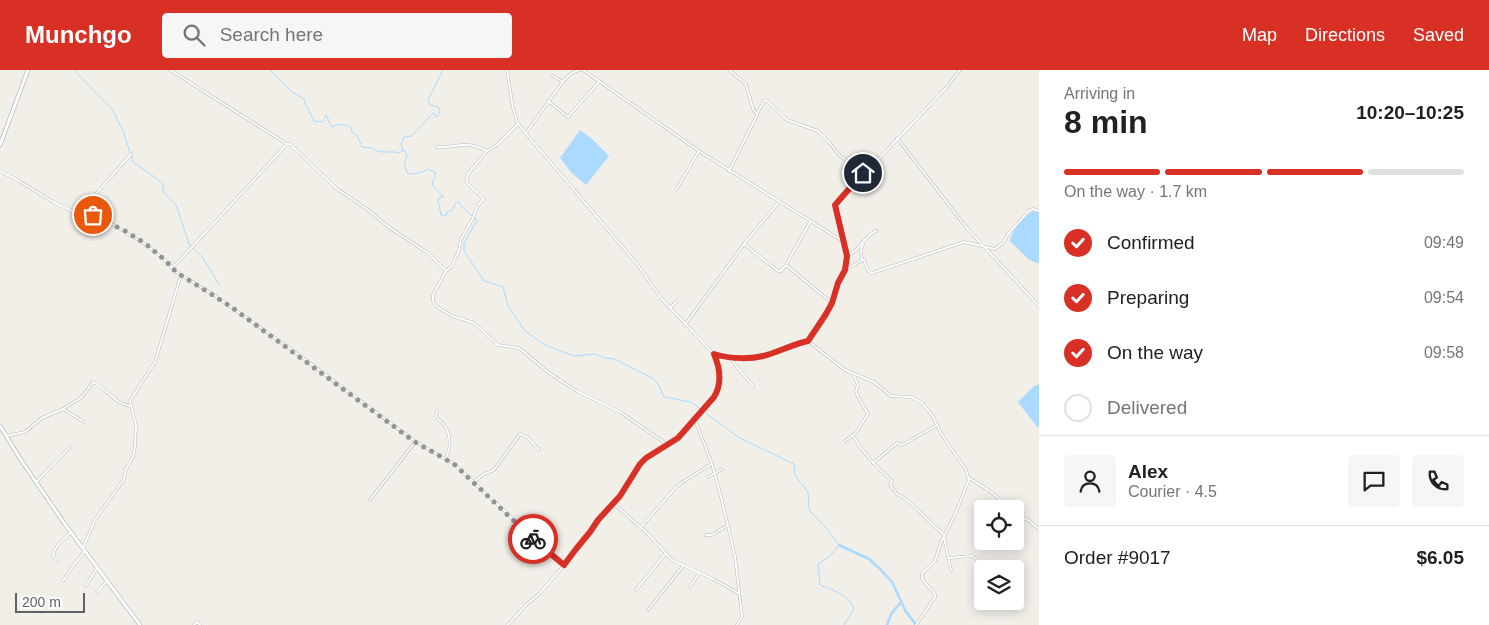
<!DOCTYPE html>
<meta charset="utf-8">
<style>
body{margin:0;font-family:Arial,sans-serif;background:#f6f6f6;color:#202124;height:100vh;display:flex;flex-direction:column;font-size:19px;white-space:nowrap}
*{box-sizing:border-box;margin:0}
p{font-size:16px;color:#757577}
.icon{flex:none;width:28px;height:28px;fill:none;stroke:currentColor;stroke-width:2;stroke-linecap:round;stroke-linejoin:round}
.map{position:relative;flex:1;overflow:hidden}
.details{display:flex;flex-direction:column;background:#fff;width:450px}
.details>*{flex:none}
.controls{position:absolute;left:974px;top:430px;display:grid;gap:10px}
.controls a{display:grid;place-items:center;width:50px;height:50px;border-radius:5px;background:#fff;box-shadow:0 2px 12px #0003;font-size:25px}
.scale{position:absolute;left:15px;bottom:12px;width:70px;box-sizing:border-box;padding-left:5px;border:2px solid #5f6368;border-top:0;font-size:14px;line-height:18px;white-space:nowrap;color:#5f6368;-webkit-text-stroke:4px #fff;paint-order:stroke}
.pin{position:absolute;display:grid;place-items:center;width:42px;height:42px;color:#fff;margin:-21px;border:2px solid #fff;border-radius:50%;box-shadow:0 1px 5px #0007}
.courier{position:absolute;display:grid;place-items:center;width:50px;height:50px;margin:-25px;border:4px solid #d93025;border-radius:50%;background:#fff;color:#222;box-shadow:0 1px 6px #0007}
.summary em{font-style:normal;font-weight:700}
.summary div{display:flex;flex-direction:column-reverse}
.summary{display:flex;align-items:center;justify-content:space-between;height:85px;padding:0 25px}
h1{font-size:32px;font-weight:700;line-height:38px}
.bar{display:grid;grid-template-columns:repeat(4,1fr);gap:8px 5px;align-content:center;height:60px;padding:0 25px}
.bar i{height:6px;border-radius:4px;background:#e0e0e0}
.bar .current{background:#d93025}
.bar p{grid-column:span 4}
.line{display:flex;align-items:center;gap:12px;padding:0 25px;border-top:1px solid #e0e0e0}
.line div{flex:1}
.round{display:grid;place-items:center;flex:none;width:52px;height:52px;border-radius:5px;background:#f6f6f6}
ol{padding:0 25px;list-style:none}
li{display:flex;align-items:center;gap:15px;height:55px}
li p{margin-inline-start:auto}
li .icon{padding:5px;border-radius:50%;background:#d93025;color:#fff;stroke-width:4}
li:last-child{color:#757577}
li i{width:28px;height:28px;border:2px solid #e0e0e0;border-radius:50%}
header{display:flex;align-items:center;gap:30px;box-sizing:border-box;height:70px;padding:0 25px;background:#d93025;color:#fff}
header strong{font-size:24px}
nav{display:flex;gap:28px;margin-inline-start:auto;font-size:18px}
.search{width:350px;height:45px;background:#f6f6f6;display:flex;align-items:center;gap:12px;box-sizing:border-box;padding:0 18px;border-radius:5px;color:#757577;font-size:19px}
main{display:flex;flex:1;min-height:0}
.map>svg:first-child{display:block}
</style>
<header>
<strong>Munchgo</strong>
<div class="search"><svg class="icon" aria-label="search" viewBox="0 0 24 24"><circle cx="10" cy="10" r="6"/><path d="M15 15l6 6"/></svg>Search here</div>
<nav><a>Map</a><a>Directions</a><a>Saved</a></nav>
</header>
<main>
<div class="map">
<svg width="1039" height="555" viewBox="0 0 1039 555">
<rect width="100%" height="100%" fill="#f1efe8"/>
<g fill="#aadaff">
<polygon points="580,60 592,69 609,86 586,115 571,102 560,88"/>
<path d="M1034 141 1039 143V193H1037L1028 189 1010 171C1011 160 1024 145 1034 141Z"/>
<polygon points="1039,314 1039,358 1038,358 1018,332 1033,317"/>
</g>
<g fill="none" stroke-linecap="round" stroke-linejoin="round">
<g stroke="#aadaff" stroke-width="1">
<polyline points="74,0 112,39 124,63 133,92 163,113 163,121 176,135 189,174 203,188 220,216"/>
<path d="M270 0 292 22 304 29C306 38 311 43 314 51L323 52 326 45 332 57C339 54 344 53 351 58L352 62 357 65 362 77 372 78C380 85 390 80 399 83L404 80 407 85C404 93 404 97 408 104L419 103 429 99 436 103 432 115 444 127H440L438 130 441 145 446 146 447 142 453 140 454 136 458 131 464 139 477 150 464 173V181L484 211 503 217 508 236 525 261 545 275 574 286 595 284 605 288 615 289 654 309 659 316 664 327 691 332 738 367 794 394 795 405 808 422 809 440 827 459 839 475 829 487 818 494 820 515C832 520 850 525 854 539L844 555"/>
<polyline points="403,80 401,74 404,67 412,66 432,44 434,43 436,47 438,46 440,41 438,37 430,35 428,30 443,0"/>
</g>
<g stroke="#aadaff" stroke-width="2.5">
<polyline points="839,475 869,489 880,499 892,512 905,540 916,555"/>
<polyline points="887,555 891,544 901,532"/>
</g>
<g stroke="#b5b8bc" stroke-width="3">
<g id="street">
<polyline points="170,0 287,74"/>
<polyline points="507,0 513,38 518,54 637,194 661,228 714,284 718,298 719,311 718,321 709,334 678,368 645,388 640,394 620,426 598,450 590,462 576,479 561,499 539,524 526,535 508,555"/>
<polyline points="583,0 699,81 844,172"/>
<polyline points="729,0 746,14 753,39 757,44 764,31 766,30 787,50 818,61 829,72 839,85 863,103"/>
<polyline points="552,5 563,12"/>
<polyline points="548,31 568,47 599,12"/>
<polyline points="518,54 497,75 487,81 468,104 466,112 484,129 478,135 473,148 461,169 459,180 452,196 446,201 433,225 433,231 436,236 452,246 474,253 498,275 519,278 549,303 577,321 620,342 668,375"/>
<polyline points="526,63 564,10 572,3 579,0"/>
<polyline points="897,68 966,157 1039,236"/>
<path d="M437 77C460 78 463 69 487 81"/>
<polyline points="0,101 19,111 53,132 74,142 102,148 145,174 166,191 176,202 214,225 295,282 416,372 454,394 563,495"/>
<polyline points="729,101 757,45"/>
<polyline points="676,120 699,81"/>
<polyline points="83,143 95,125 131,84"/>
<polyline points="810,152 786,195 831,232"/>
<polyline points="744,174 778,133"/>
<path d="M847 186C862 180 863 166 876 161"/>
<polyline points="862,190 861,179 863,175"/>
<polyline points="171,197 176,194 193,176 287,74 290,74 336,118 368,140 390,158 428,183 446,201"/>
<polyline points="845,200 862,190 864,190 868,201 872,203 964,172 995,179 1003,173 1008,164 1030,140 1033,139 1039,141"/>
<polyline points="670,238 677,231"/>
<polyline points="685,255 744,174 778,201 781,201 786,195"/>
<polyline points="808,271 826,244 832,233 838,213 845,200 847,186 835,135 946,18 960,0"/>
<path d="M714 284C730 289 753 290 770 284 783 280 794 274 808 271L845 300 874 312 891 326 911 327 922 333 932 345 942 365 966 400 969 410 954 447 941 472 935 491 922 503V509L935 524V527L916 555"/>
<polyline points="729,287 753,316"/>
<polyline points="63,339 84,352"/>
<path d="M437 341 436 346 437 348C450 358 453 373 446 388"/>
<polyline points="695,350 712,394 722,431 735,486 742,547 737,555"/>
<path d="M6 366 25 362 42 348 63 339 82 327 93 312C106 318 115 334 130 336"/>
<path d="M853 366C864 384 877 398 892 411L890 415 897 424 906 429 945 466"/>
<polyline points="845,371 856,363 868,344 857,325 856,321 858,315 854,306"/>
<polyline points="873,393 897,373 902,375 937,355"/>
<polyline points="708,407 722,399"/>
<path d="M969 408C982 416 999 425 1007 439"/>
<polyline points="37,411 70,377"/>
<polyline points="474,412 484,404 494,400 520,364 527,367 539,380"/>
<polyline points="370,430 415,372"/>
<polyline points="614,434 647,463 672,490 713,509 738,523"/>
<polyline points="1015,445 1028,450 1039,459"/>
<polyline points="641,457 677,416 711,394"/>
<polyline points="706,465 712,465 728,455"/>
<polyline points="944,468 951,500"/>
<polyline points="83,478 95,450 124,409 126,399 133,387 135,376 136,355 130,331 155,292 181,205"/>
<polyline points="949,488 972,486 975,488 984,499"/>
<path d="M57 490 53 486C54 477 63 470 70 463"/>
<polyline points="63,511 72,497 85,481"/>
<polyline points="86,516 97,498"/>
<polyline points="690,517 699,503"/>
<polyline points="636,520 666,483"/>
<polyline points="97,522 107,511"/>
<polyline points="648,540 683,496"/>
<polyline points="194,555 197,552 200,555"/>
</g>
</g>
<g stroke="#b6babf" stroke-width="4.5">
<g id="secondary">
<polyline points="0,75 28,0"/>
<polyline points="0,356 21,390 64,453 140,555"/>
</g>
</g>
<use href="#street" stroke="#fff" stroke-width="2"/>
<use href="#secondary" stroke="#fff" stroke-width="3"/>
</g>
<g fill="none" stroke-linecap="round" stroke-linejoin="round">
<polyline stroke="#929495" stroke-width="5" stroke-dasharray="0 9" points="93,145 127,162 146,174 166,191 176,202 230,236 415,372 454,394 533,469"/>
<path stroke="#d93025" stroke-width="6" d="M533 469 564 495 576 479 590 462 598 450 620 426 640 394 646 388 678 368 714 327C722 314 720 298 714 284 730 289 753 290 770 284 783 280 794 274 808 271L826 244 832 233 838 213 845 200 847 186 835 135 863 103"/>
</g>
</svg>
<div class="controls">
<a><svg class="icon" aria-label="locate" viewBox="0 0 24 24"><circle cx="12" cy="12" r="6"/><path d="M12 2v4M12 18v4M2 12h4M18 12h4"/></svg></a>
<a><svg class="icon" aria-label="layers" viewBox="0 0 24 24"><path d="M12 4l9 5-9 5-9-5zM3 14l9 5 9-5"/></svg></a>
</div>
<div class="scale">200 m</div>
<div class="pin" style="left:93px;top:145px;background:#ea580c"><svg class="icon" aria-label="bag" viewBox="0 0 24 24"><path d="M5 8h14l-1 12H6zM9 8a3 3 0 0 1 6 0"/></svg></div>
<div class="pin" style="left:863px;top:103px;background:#1f2937"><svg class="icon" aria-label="home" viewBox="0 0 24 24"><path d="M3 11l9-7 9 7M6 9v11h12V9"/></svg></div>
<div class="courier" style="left:533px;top:469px"><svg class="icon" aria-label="bike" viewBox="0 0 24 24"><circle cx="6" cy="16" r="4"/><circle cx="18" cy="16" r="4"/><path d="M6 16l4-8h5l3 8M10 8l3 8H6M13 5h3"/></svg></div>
</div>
<section class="details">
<div class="summary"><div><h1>8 min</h1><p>Arriving in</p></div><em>10:20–10:25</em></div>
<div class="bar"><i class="current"></i><i class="current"></i><i class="current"></i><i></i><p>On the way · 1.7 km</p></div>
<ol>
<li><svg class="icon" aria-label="check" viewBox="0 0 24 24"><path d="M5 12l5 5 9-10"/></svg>Confirmed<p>09:49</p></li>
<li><svg class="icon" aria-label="check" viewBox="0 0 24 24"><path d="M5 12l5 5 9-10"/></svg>Preparing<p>09:54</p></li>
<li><svg class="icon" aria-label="check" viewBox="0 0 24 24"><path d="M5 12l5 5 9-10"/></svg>On the way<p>09:58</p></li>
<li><i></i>Delivered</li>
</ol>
<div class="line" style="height:90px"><a class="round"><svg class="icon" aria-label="person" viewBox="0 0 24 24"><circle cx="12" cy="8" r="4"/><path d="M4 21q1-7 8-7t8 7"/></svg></a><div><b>Alex</b><p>Courier · 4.5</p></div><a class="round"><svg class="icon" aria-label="chat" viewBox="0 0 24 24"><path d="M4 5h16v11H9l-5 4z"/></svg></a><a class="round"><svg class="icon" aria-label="phone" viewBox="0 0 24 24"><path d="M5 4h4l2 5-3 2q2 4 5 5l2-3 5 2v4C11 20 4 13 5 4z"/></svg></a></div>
<div class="line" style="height:65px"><div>Order #9017</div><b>$6.05</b></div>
</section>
</main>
